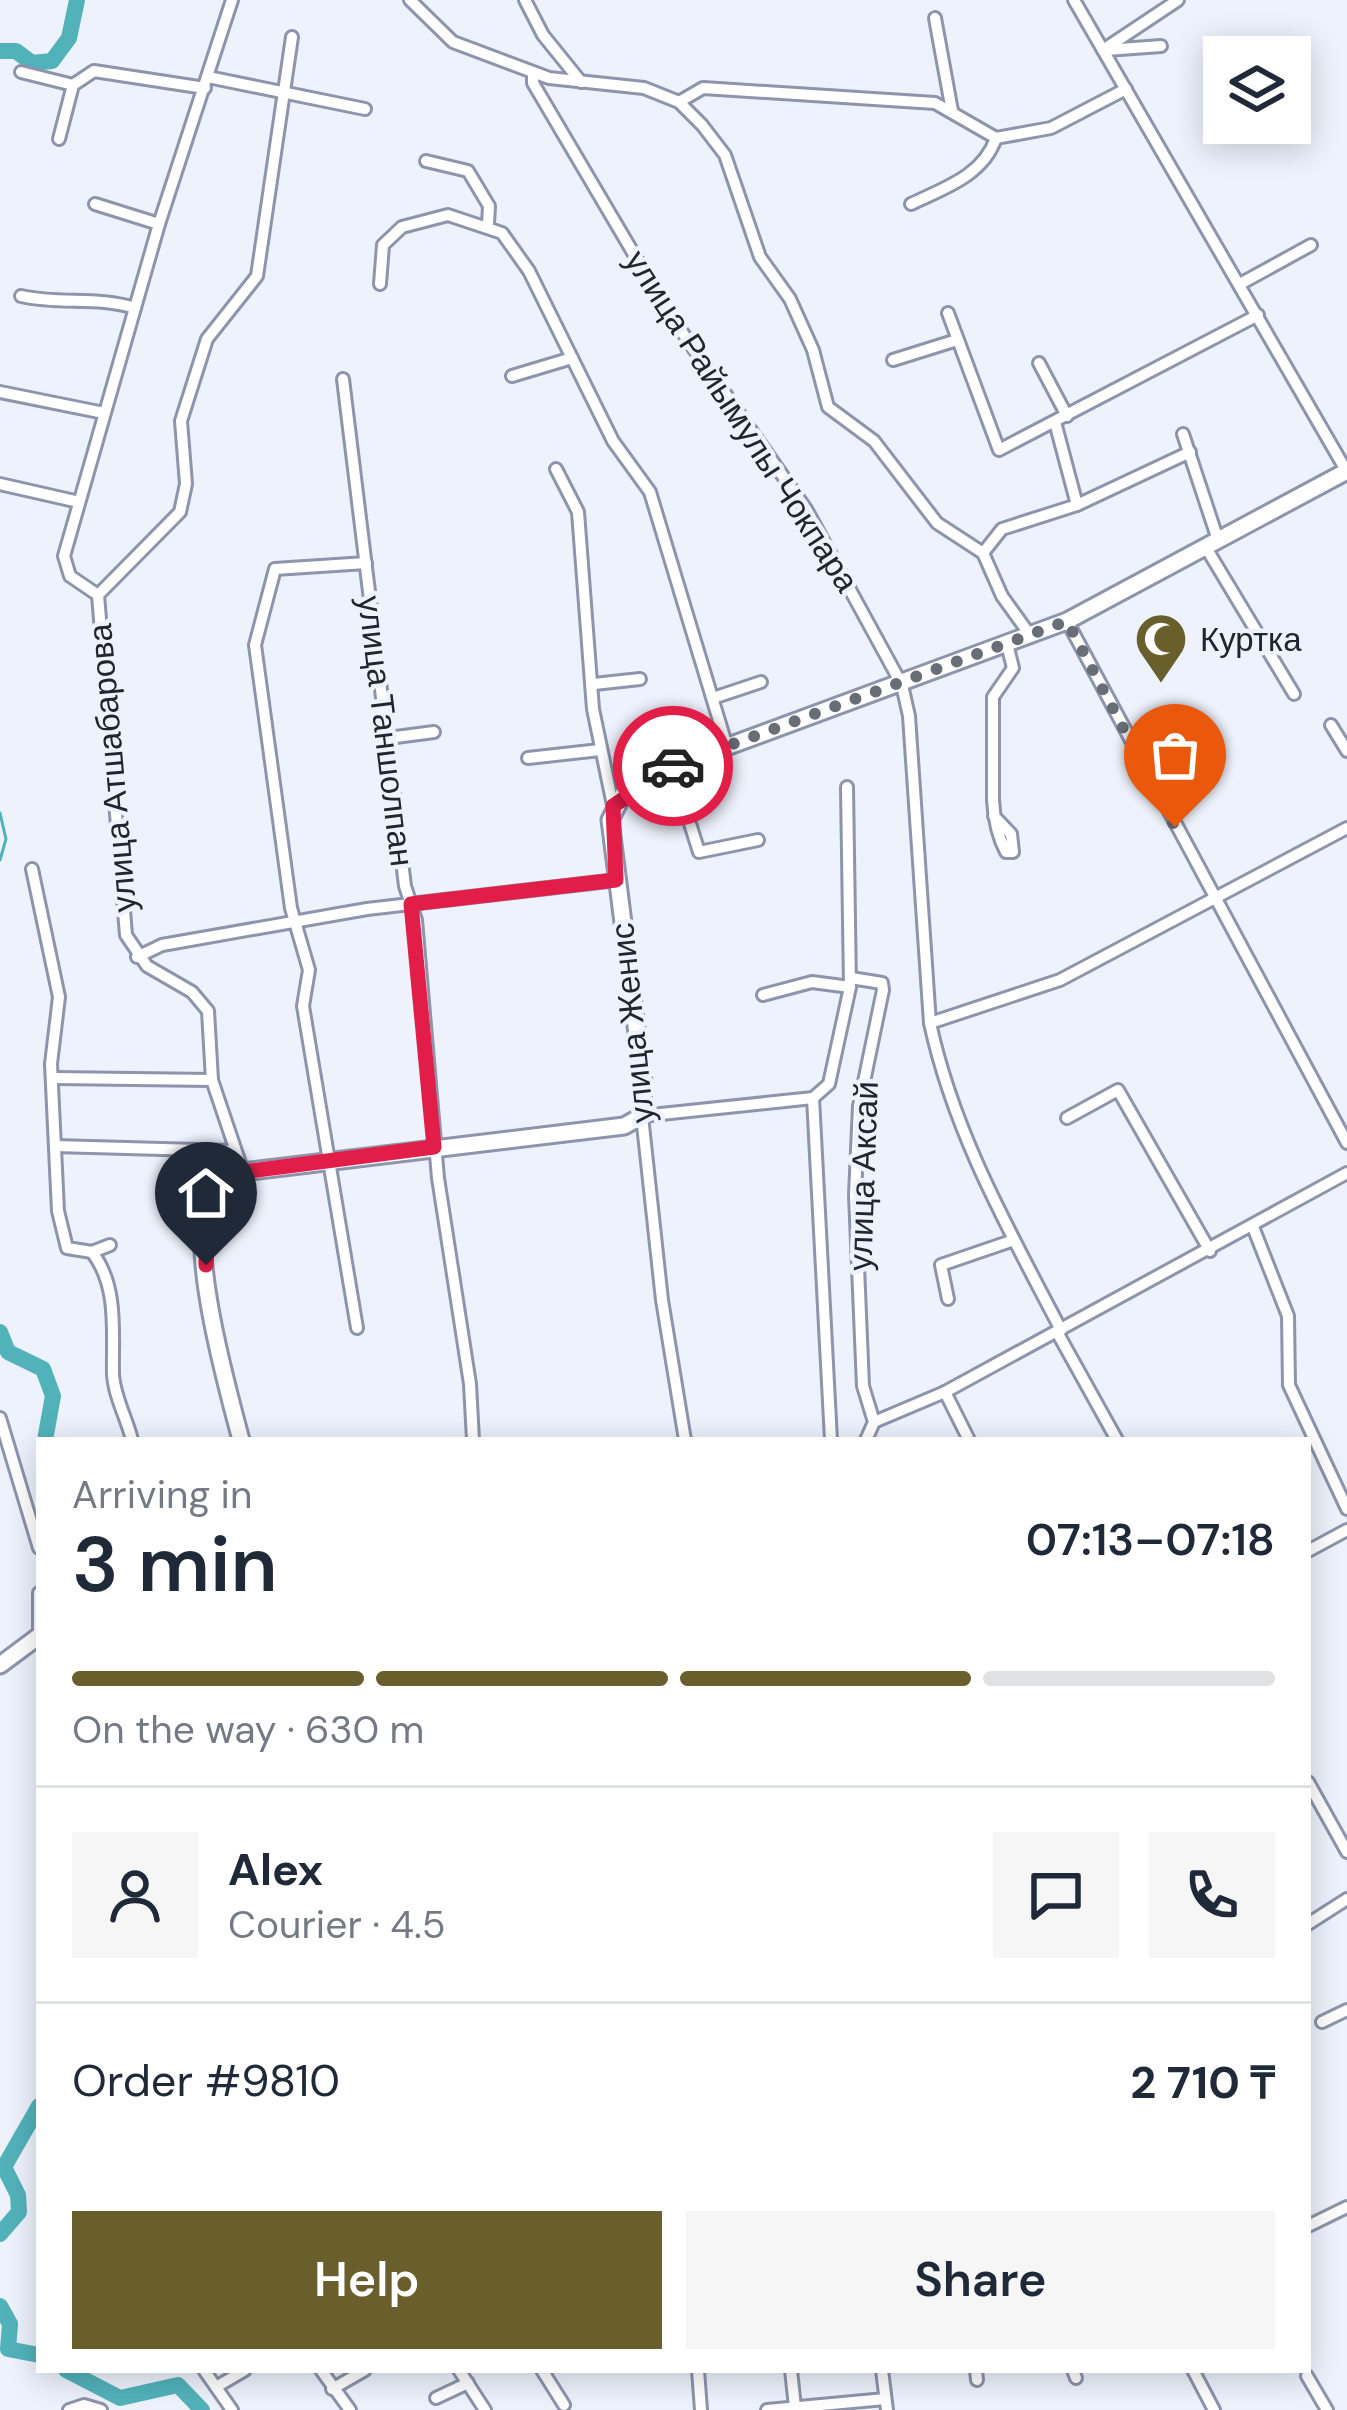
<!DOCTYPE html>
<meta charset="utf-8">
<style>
body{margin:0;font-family:"DM Sans",sans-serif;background:#f6f6f7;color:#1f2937;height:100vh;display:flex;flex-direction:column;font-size:45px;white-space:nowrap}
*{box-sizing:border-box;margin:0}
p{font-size:39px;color:#747a83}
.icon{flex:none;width:66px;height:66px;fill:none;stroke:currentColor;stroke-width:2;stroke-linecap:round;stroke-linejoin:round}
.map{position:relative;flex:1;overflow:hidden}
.side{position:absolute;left:36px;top:1437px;width:1275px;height:936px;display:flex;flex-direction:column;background:#fff;border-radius:0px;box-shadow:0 6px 30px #0003}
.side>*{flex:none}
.buttons{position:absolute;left:1203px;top:36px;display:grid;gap:24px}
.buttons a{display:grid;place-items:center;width:108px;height:108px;border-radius:0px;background:#fff;box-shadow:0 6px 30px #0003;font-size:60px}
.pin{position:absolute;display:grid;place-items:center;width:102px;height:102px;color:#fff;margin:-123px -51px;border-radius:50% 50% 50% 0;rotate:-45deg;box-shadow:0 0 12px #0007}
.pin .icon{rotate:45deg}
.courier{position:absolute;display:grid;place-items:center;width:120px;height:120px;margin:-60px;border:9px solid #e11d48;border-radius:50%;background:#fff;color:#222;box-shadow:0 3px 15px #0007}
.headline em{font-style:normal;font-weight:600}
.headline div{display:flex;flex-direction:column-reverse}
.headline{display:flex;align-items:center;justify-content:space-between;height:204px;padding:0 36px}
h1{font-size:78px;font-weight:600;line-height:90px}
.bar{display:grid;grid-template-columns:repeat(4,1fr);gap:18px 12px;align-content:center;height:144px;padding:0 36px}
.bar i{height:15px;border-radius:9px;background:#e0e1e3}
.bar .active{background:#685f2c}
.bar p{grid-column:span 4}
.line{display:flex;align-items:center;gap:30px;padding:0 36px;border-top:3px solid #e0e1e3}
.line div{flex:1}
.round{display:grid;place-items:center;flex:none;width:126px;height:126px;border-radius:0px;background:#f6f6f7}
.button{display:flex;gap:24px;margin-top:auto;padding:24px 36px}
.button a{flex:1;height:138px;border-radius:0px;background:#685f2c;color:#fff;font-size:48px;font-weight:600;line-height:138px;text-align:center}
.button a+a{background:#f6f6f7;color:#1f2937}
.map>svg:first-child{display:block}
</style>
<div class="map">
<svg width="1347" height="2410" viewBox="0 0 1347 2410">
<rect width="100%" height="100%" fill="#eef2fc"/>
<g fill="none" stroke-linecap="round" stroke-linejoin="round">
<polyline stroke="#52b2ba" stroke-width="3" points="0,813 6,839 0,860"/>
<g stroke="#52b2ba" stroke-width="16">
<polyline points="0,51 16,51 32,63 52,61 69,38 77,0"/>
<polyline points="0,1332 8,1352 43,1369 53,1396 45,1440"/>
<polyline points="0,2234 19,2212 18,2195 4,2167 39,2106"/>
<polyline points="0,2306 10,2324 8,2349 39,2355"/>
<polyline points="66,2370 120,2398 178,2385 202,2410"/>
</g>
<g stroke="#8d94ab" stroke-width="16">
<g id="minor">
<polyline points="232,0 159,224 64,556 70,576 98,595 126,935 147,966 192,992 208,1011 212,1080 243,1172"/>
<polyline points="410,0 453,42 549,78 644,88 679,102 702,125 725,155 760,257 790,299 813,350 828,407 874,441 937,523 983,553 1002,596 1030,635"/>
<polyline points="525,0 543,35 581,82"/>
<polyline points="1074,0 1347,472"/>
<polyline points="935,18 952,111"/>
<polyline points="1103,50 1178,0"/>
<polyline points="1106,50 1161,46"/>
<polyline points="21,72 73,85"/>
<path d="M533 73V83L668 312 806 509 902 685 909 716 930 1023C954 1134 1009 1230 1061 1330"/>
<polyline points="208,77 365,109"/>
<polyline points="679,102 703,88 935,103 996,138 1051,128 1126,89"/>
<polyline points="59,139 73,85 94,71 205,88"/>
<polyline points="426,161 468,171 489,206 488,224"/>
<polyline points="95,204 159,224"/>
<path d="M911 204C944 188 983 176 996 138"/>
<polyline points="380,284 383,245 402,227 448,215 502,233 529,271 613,441 650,492 727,747"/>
<polyline points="1240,284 1311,245"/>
<path d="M21 296C61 305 97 296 135 308"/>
<polyline points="948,313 999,450 1258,315"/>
<polyline points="893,360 957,340"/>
<polyline points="1039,363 1067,416"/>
<polyline points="512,376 572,358"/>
<polyline points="343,379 405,886 416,920 438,1178 470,1384 473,1440"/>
<polyline points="0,392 104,413"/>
<polyline points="1055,422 1077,505"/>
<polyline points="1183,434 1218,540"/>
<polyline points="556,469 578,512 593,709 613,805"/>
<polyline points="0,484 79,502"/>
<polyline points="1205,546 1294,694"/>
<polyline points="983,553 1002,529 1077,505 1190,452"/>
<polyline points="98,595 180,512 186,484 181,421 207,339 257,276 292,37"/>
<polyline points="1067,621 1347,1143"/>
<polyline points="594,684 640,679"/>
<polyline points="713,698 761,682"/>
<polyline points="1331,725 1347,751"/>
<polyline points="388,738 434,732"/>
<polyline points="528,758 600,750"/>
<polyline points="672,767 699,852 758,840"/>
<path d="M994 816 1011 834 1013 852H1006C997 835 994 819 993 800V697L1013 668 1007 644"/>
<path d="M32 869 59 997 51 1064 58 1211 67 1248 92 1252C119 1287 112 1334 113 1374 114 1396 127 1419 132 1440"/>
<polyline points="137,957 162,945 367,909 617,880"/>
<polyline points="851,978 882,983 883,990 859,1106 855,1195 863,1386 874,1422 866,1440"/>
<polyline points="763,995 812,982 850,987"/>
<polyline points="930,1023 1060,980 1347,828"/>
<polyline points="54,1078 212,1080"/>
<polyline points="1067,1118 1118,1090 1210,1251"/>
<polyline points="55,1146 233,1151"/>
<polyline points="1253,1227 1288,1316 1289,1385 1347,1509"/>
<polyline points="92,1252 110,1245"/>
<polyline points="948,1299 941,1265 1014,1240"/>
<polyline points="357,1328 303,1006 309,970 291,908 255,645 275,569 366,563"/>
<polyline points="1057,1332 1117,1440"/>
<polyline points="945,1392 969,1440"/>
<polyline points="0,1418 39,1548"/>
<polyline points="874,1422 945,1392 1347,1173"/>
<polyline points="685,1440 662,1300 642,1116 813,1098"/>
<polyline points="831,1440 813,1098 829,1084 850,987 847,787"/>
<polyline points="1308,1551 1347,1530"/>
<polyline points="39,1593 39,1634"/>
<polyline points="1308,1782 1347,1852"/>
<polyline points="1308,1924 1347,1899"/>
<polyline points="1322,2022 1347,2010"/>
<polyline points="1308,2226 1347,2207"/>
<polyline points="204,2370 232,2410"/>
<polyline points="321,2370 350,2410"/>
<polyline points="459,2370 485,2410"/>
<polyline points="542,2370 564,2405"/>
<polyline points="698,2370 701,2410"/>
<polyline points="791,2370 795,2407"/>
<polyline points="882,2370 887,2410"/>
<polyline points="976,2370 977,2380"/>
<polyline points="1073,2370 1076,2378"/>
<polyline points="1193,2370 1214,2410"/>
<polyline points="1307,2376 1327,2410"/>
<polyline points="216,2387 245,2370"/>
<polyline points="332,2389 365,2370"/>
<polyline points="436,2398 468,2383"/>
<polyline points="69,2410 84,2405 101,2410"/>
<polyline points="767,2410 885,2399"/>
</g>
</g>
<g stroke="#8d94ab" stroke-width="21">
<g id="secondary">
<path d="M241 1440C228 1391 187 1245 209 1202 216 1187 229 1179 243 1172L624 1126 642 1116 643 1081 610 820 623 794 672 767 1067 621 1347 471"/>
<polyline points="0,1665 39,1636"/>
</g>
</g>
<use href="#minor" stroke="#fff" stroke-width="10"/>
<use href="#secondary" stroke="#fff" stroke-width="15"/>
</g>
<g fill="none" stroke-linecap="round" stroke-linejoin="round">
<polyline stroke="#696d76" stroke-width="12" stroke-dasharray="0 21.6" points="673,766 1067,621 1175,827"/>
<polyline stroke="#e11d48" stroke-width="15" points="206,1265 208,1203 243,1172 434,1147 411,904 616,880 613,806 673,766"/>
</g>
<defs>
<g id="mosque-pin" transform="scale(2.7)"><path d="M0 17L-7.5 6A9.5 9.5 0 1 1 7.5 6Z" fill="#685f2c" stroke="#eef2fc"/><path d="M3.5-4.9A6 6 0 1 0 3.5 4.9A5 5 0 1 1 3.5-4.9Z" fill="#fff"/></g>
</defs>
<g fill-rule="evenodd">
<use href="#mosque-pin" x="1161" y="639"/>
</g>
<g text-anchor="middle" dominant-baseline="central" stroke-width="9" stroke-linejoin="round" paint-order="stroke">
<g font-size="33" fill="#22252e" stroke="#eef2fc">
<text transform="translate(742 421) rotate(57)">улица Райымулы Чокпара</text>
<text transform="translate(386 731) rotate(83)">улица Таншолпан</text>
<text transform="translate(112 768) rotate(-95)">улица Атшабарова</text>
<text transform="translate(632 1023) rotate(-96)">улица Женис</text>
<text transform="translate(863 1176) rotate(-88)">улица Аксай</text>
</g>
<g font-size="33" fill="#22252e" stroke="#eef2fc" text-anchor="start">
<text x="1200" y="639">Куртка</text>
</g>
</g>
</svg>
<div class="buttons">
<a><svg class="icon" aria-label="layers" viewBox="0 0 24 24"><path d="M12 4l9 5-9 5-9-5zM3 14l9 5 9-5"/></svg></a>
</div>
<div class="pin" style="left:1175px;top:827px;background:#ea580c"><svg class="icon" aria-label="bag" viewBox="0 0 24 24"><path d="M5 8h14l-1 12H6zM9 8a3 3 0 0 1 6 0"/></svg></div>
<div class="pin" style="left:206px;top:1265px;background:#1f2937"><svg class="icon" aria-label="home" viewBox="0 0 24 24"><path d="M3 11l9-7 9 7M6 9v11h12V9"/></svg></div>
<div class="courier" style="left:673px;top:766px"><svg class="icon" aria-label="car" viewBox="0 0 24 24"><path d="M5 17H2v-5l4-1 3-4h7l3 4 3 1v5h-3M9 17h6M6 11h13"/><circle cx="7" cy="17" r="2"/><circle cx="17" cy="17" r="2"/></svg></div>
<section class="side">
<div class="headline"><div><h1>3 min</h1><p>Arriving in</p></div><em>07:13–07:18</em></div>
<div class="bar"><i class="active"></i><i class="active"></i><i class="active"></i><i></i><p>On the way · 630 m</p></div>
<div class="line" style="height:216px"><a class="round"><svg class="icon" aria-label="person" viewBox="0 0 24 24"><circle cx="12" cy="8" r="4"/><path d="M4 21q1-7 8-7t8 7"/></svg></a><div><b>Alex</b><p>Courier · 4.5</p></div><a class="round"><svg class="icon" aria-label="chat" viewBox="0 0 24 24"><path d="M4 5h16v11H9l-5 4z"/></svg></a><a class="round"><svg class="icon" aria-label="phone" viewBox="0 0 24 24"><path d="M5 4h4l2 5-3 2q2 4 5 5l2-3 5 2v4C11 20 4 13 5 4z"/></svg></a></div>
<div class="line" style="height:156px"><div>Order #9810</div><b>2 710 ₸</b></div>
<div class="button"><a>Help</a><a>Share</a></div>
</section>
</div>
